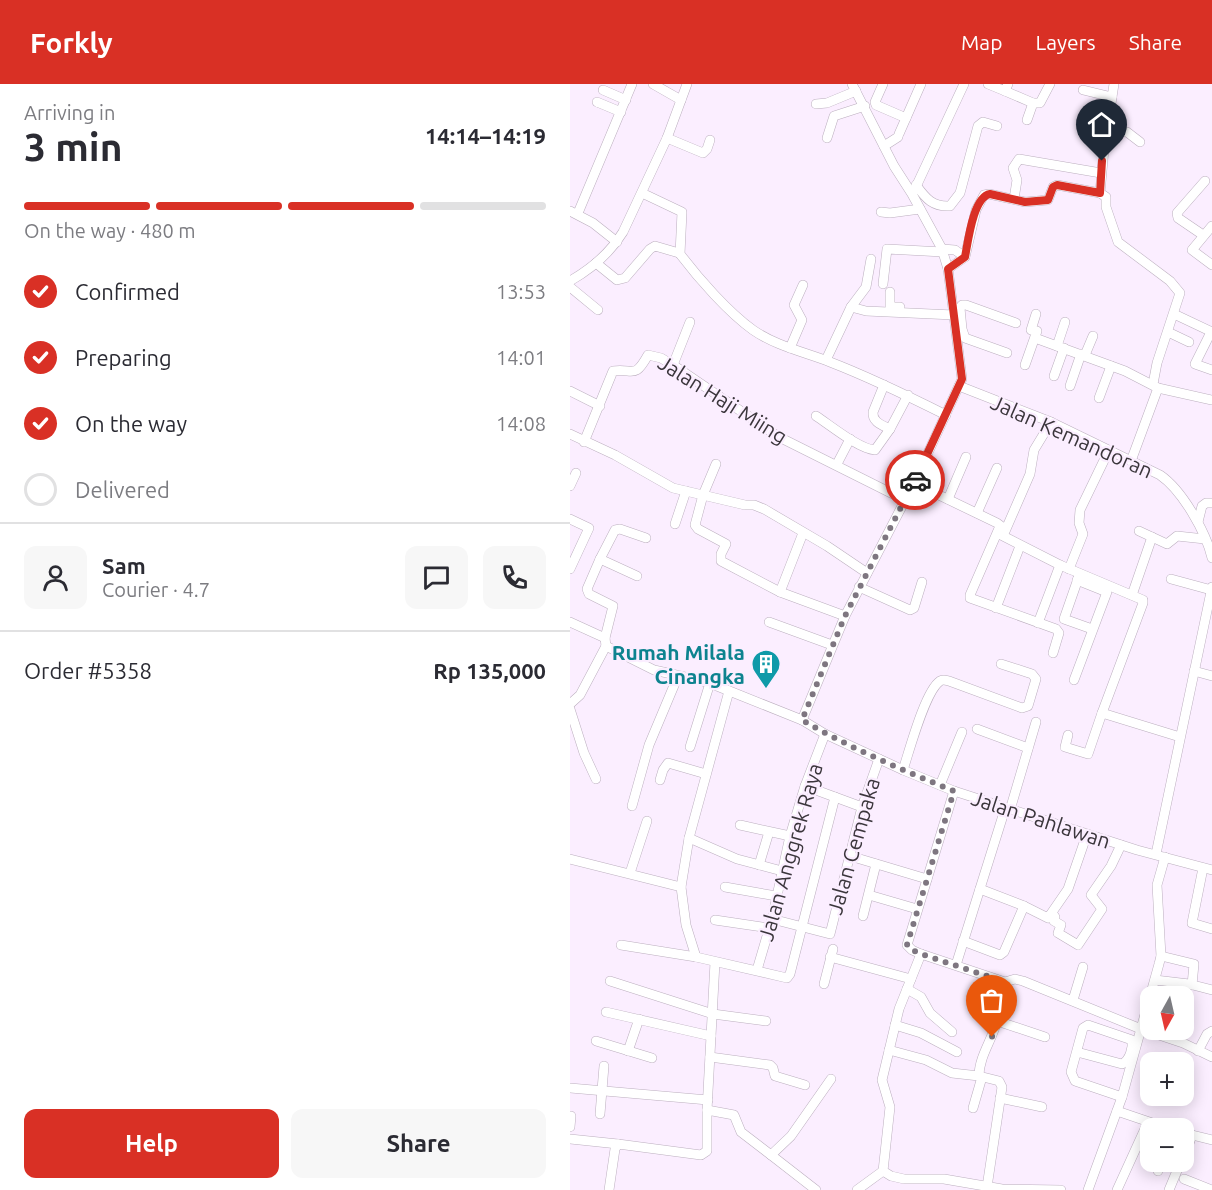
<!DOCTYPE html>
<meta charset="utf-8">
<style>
body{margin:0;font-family:Ubuntu,sans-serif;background:#f7f7f7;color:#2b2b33;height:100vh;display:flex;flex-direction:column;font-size:22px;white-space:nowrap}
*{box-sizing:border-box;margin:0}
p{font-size:20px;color:#7c7c81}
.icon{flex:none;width:33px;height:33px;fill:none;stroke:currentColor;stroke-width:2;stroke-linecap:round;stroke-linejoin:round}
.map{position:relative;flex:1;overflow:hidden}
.panel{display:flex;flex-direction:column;background:#fff;width:570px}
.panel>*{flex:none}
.needle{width:39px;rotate:188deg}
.tools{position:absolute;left:570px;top:902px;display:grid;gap:12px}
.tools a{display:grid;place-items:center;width:54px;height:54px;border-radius:12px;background:#fff;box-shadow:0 3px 15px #0003;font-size:30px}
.pin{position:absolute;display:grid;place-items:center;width:51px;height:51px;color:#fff;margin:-62px -26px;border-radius:50% 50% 50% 0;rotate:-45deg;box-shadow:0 0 6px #0007}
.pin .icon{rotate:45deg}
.courier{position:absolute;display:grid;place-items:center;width:60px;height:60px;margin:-30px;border:4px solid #d93025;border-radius:50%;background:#fff;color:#222;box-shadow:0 2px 8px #0007}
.overview em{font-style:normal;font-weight:600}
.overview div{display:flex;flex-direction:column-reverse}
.overview{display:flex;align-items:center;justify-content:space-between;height:102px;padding:0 24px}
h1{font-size:39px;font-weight:600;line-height:45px}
.bar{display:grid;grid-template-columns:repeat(4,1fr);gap:9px 6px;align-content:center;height:72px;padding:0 24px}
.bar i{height:8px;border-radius:4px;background:#e1e1e2}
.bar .active{background:#d93025}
.bar p{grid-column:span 4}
.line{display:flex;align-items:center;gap:15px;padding:0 24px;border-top:2px solid #e1e1e2}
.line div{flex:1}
.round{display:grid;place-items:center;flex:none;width:63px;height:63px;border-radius:12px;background:#f7f7f7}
ol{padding:0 24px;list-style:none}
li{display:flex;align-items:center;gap:18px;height:66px}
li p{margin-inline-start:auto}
li .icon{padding:6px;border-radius:50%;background:#d93025;color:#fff;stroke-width:4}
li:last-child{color:#7c7c81}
li i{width:33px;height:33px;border:3px solid #e1e1e2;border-radius:50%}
.action{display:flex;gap:12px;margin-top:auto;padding:12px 24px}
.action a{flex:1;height:69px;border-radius:12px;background:#d93025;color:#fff;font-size:24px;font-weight:600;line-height:69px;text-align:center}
.action a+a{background:#f7f7f7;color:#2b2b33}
header{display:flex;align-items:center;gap:36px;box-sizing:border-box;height:84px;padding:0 30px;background:#d93025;color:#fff}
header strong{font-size:28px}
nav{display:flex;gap:33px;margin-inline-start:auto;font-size:21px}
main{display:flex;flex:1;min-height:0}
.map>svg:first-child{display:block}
</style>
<header>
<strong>Forkly</strong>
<nav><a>Map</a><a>Layers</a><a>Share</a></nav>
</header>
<main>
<section class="panel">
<div class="overview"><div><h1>3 min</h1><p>Arriving in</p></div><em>14:14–14:19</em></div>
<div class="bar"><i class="active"></i><i class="active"></i><i class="active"></i><i></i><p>On the way · 480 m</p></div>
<ol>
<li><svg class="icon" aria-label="check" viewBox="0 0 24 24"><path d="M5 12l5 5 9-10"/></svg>Confirmed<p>13:53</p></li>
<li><svg class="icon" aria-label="check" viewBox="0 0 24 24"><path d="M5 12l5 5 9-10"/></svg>Preparing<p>14:01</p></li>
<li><svg class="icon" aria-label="check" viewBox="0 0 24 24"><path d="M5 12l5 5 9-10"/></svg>On the way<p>14:08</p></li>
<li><i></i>Delivered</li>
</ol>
<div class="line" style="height:108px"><a class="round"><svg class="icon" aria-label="person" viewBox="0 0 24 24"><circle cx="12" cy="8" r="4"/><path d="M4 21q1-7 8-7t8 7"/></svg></a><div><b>Sam</b><p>Courier · 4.7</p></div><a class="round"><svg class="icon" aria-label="chat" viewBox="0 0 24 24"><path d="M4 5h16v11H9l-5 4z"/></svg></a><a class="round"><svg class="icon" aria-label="phone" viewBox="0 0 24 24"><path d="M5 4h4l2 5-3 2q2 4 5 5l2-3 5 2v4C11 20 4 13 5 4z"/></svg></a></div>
<div class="line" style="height:78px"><div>Order #5358</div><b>Rp 135,000</b></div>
<div class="action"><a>Help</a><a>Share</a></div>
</section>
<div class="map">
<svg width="642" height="1106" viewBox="0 0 642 1106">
<rect width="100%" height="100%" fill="#fbeeff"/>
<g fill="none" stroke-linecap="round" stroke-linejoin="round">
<g stroke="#bcafbf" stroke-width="10">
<g id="minor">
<polyline points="83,0 111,16"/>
<polyline points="313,0 305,18 306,21 336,34"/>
<polyline points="418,0 435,7 438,0"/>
<polyline points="544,0 534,65 530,109 536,113 536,123 548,158 600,197 610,209 587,279 583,300"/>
<polyline points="33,6 56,16"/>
<polyline points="513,6 542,13"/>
<polyline points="435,7 463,19 470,19 480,0"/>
<polyline points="27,18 51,28"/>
<polyline points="246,20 257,19 286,7"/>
<polyline points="457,36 463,19"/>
<polyline points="537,47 557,48 570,58"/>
<polyline points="329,50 351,0"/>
<polyline points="97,54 133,69 137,65 140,56"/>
<polyline points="257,54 264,32 295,22"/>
<polyline points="314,62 328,53"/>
<path d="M346 101C356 115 363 123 380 122L390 109 408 42 413 38 427 42"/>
<polyline points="344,107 394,0"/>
<path d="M72 109 112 128 110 170C129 195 158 228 183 246 206 262 234 268 260 278 299 293 338 312 376 331"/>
<polyline points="444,115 447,96 443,84 449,75 531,89"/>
<polyline points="0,127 23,139 47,158"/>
<polyline points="311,128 320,129 350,125"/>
<polyline points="8,129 62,0"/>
<polyline points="642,142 622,166 642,181"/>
<polyline points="633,151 608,134 607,129 635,97"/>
<polyline points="372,165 385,166 395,173"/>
<polyline points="26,179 47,196 55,194 80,165 85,162 109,169"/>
<polyline points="378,185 395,173 406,126 414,111 419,110 455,118 478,116 483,103 487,101 530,109"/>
<path d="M0 197C21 185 40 169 53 148L97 54 117 0"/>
<polyline points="313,200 317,165 373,168"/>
<polyline points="0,203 28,226"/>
<polyline points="320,208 320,223 330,223"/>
<polyline points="281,223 296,203 301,175"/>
<polyline points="390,224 392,245 395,254 437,269"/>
<polyline points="388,226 392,221 396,221 446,239"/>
<polyline points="604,230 642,248"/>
<polyline points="598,248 619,258"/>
<polyline points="641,248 625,280 642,286"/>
<polyline points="465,254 555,287 588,304 642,316"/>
<polyline points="487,262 495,238"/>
<polyline points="220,264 232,236 224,221 233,201"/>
<polyline points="515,271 523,252"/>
<polyline points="256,276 281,223 296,227 384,231"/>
<polyline points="103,281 120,238"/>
<polyline points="455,281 467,247 461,246 466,230"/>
<polyline points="484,292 494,264"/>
<path d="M314 301 303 328C302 338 312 341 320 345"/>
<path d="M389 302 481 338 590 391C612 406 636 448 642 474"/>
<polyline points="500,302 511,270"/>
<polyline points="0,307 30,322"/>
<polyline points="529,314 541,282"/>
<path d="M246 332C260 341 289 365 305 366L320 345 338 311"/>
<polyline points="481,338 464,366 460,390 433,452 490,481 573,516 573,519 532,629 610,653"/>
<polyline points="0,350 45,371 103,404 175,421 184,421 194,425 257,462 297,489"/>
<path d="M14 358 43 287C64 284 64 296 78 271L91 274 103 281 209 353 335 416"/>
<polyline points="561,377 588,304"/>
<polyline points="146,380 133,411 125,441 128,445 156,460 151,470 151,477 210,508 275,532"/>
<polyline points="267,380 280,355"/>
<polyline points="344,399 427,439 435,445"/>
<polyline points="0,402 6,389"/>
<polyline points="378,415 396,373"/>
<polyline points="407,429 427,384"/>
<polyline points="0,435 19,444 0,485"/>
<polyline points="628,438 632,422 636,419 642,419"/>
<polyline points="105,440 116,407"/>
<polyline points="430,442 400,511 400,514 486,545 489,549 483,569"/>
<polyline points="569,447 597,460 607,452 635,455"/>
<polyline points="30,475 67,492"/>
<polyline points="499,485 513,450 509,439 510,426 539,366"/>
<polyline points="509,492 494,535 522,545"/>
<polyline points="601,495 641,506"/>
<polyline points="289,503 340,526 344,524 352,498"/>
<polyline points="210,508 233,449"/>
<polyline points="562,511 582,453"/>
<polyline points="426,524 450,462"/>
<polyline points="0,538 35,554"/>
<polyline points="199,538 262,561"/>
<polyline points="468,539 490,481"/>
<polyline points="36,562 35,554 43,522 19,510 17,505 30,475 45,446 50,445 76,454"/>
<polyline points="624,587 642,592"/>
<polyline points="504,596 537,508 507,496"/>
<polyline points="0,620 10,611 36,562 84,586 137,598 232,636 255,650 333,686 384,707 567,766 642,786"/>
<polyline points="0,625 14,669 26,695"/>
<polyline points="232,636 275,532 344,399 392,295 378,185 372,165 342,110 324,82 282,0"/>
<polyline points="407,645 458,664"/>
<polyline points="498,651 495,663 518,670 532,629"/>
<polyline points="120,663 140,599"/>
<path d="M333 686C339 668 355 607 370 597 373 595 375 596 379 597L452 624 458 622 466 595 462 590 431 580"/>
<polyline points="90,696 93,686 98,679 136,690"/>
<polyline points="370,701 392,648"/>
<polyline points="235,702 292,723"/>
<path d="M384 707 337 861 342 866 351 870 435 898C431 911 430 924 427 936 423 955 409 972 409 992L429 997 432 1003 417 1103"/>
<polyline points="62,722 79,661 108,592"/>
<polyline points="440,726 466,638"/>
<polyline points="170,741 220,752"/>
<polyline points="119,754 167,775 212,787"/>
<polyline points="586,770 642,503"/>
<polyline points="280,772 357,795"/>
<polyline points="0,775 111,803"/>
<polyline points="189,781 199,748"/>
<polyline points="633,784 622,839 642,845"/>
<polyline points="60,789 77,737"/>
<polyline points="155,803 206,812"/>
<polyline points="410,805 454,822"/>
<polyline points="299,811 347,825"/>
<polyline points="482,829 485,833 484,837 491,841 488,849 508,861 532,825 521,811 541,782 551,761"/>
<polyline points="293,832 306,780"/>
<polyline points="202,835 260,850 292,723 309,675"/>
<polyline points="145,836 199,844"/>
<polyline points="393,857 430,871 434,868 454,822 478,834 498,805 517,750"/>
<polyline points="51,861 126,873 217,894 220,890 265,713"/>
<polyline points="351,870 329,925 312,996 320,1023 313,1087 321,1092 334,1095 374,1095 432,1105 491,1106"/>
<polyline points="591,872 624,880 622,901"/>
<polyline points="126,873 116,841 111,803 119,754 159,607"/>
<polyline points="260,873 341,895"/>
<polyline points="386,881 435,725"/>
<polyline points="187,886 202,835 220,752 235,702 255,650"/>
<polyline points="585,896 619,900 642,906"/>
<polyline points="40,897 143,930 196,937"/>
<polyline points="435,898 445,895 453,897 571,945 613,959 642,973"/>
<polyline points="254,900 263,865"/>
<polyline points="337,905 351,913 360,929 382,948"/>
<polyline points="503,916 513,883"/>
<polyline points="36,928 141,952"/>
<polyline points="427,937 475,953"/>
<polyline points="325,941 351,949 387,968"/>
<polyline points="26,957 82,974"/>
<polyline points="319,966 356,976 382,989 409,992"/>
<polyline points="58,967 69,935"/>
<polyline points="628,967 637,950 642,947"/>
<path d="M507 968 552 980C560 976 563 964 562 956L518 941 513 944 501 988 505 997 552 1013"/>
<polyline points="140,973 200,981 203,984 205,992 235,1001"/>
<polyline points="0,1004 138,1016"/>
<polyline points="430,1014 472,1023"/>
<polyline points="403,1024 412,993"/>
<polyline points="137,1026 164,1031 171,1048 201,1071 221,1052 261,995"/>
<polyline points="547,1027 597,1044"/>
<polyline points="30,1030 34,982"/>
<polyline points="0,1043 1,1032"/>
<polyline points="614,1049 642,1056"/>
<polyline points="0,1055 48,1060"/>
<polyline points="201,1071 246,1106"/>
<polyline points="614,1074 622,1051"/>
<polyline points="588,1087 592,1077"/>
<polyline points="614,1095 642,1106"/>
<polyline points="39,1106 45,1065 48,1060 131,1071 137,1067 137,1026 145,878"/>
<polyline points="287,1106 313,1087"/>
<polyline points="518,1106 552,1013 589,880 591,872 587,801 595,773"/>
<polyline points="547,1106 578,1038"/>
<polyline points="599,1106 611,1077"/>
</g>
</g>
<use href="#minor" stroke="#fff" stroke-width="9"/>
</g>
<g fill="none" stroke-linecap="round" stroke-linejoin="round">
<path stroke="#7e7680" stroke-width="6" stroke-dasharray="0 10.8" d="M345 396 275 532 232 636C280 664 332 686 384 707L337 861 342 866 351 870 435 898 422 953"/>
<path stroke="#d93025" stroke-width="8" d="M345 396 392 295 378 185 395 173C398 158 403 113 420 110L455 118 478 116 483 103 487 101 530 109 532 77"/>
</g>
<defs>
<g id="building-pin" transform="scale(1.5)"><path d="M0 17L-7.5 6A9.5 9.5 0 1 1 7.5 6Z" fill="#0f9aa8" stroke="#fbeeff"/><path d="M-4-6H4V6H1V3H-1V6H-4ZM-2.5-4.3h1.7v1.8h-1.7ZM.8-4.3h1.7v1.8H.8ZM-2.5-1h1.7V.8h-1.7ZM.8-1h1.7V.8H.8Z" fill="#fff"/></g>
</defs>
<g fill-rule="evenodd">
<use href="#building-pin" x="196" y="580"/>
</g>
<g text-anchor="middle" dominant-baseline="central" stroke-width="4.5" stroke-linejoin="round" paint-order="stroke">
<g font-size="21" fill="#3b363c" stroke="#fbeeff">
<text transform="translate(153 315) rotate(32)">Jalan Haji Miing</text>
<text transform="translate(502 352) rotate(24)">Jalan Kemandoran</text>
<text transform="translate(471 735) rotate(18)">Jalan Pahlawan</text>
<text transform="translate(283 762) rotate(-74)">Jalan Cempaka</text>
<text transform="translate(220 768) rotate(-74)">Jalan Anggrek Raya</text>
</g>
<g font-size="21" font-weight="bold" fill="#0d838f" stroke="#fbeeff" text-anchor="end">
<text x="175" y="568">Rumah Milala<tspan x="175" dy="24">Cinangka</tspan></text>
</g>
</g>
</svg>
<div class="tools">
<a><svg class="needle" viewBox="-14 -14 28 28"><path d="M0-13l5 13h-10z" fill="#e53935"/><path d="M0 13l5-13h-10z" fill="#7c7c81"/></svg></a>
<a>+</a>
<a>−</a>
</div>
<div class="pin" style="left:422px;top:953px;background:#ea580c"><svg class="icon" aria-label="bag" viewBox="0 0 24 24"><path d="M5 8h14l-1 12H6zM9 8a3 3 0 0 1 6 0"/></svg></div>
<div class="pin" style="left:532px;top:77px;background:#1f2937"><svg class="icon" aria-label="home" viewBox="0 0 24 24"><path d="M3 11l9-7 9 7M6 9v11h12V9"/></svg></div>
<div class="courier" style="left:345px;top:396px"><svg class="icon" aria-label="car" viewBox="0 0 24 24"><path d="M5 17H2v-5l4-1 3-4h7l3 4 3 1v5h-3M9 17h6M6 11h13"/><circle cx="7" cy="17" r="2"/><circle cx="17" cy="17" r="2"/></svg></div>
</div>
</main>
